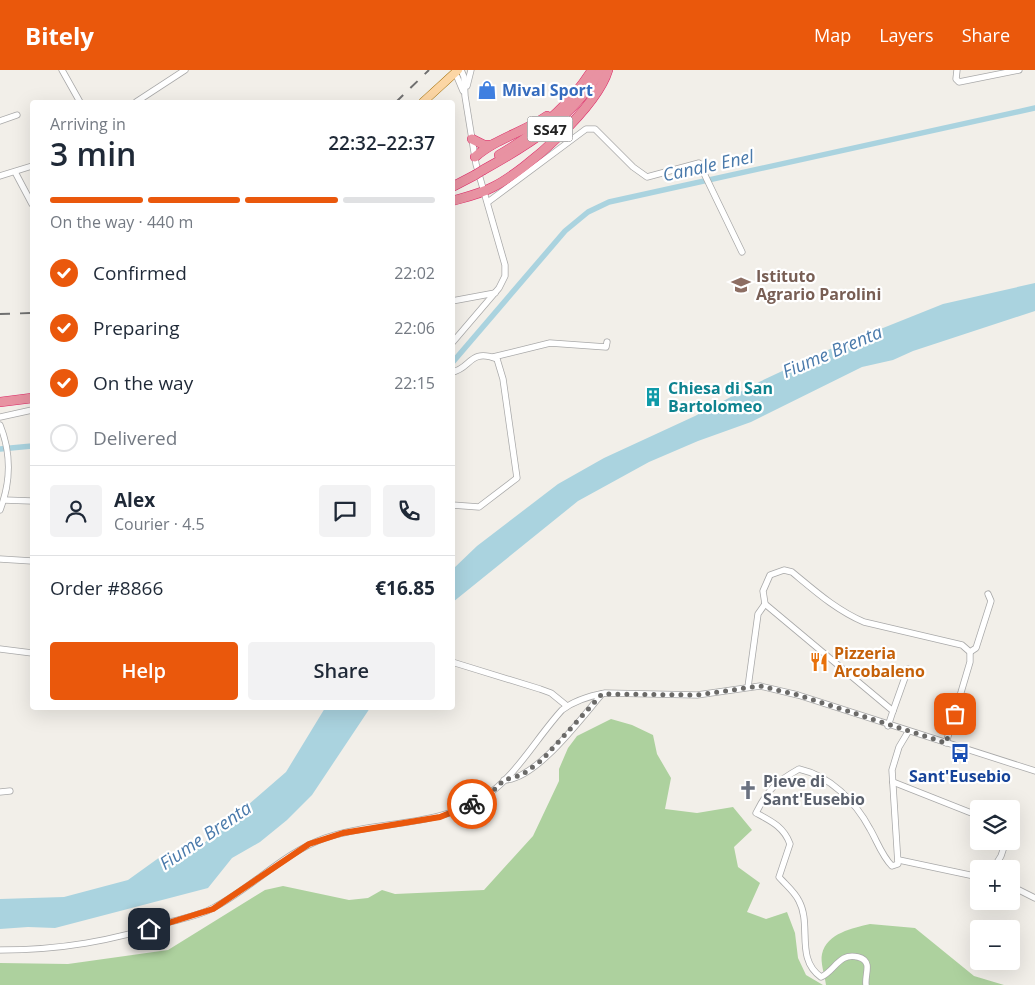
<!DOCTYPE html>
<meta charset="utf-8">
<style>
body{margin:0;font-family:"Open Sans",sans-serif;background:#f2f2f3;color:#1f2937;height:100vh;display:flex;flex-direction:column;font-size:19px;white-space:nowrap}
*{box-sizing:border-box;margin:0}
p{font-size:16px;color:#747a83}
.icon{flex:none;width:28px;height:28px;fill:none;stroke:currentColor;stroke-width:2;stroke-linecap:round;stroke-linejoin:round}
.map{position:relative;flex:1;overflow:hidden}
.details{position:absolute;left:30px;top:30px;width:425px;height:610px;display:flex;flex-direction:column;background:#fff;border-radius:5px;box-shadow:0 5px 20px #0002}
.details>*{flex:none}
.buttons{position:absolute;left:970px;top:730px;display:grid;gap:10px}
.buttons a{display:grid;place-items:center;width:50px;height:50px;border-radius:5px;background:#fff;box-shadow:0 5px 20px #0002;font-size:25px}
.pin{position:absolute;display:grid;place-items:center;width:42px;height:42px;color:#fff;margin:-21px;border-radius:10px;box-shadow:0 2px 8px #0006}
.courier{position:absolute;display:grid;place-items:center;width:50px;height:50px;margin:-25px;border:4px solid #ea580c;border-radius:50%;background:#fff;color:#222;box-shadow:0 1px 6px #0007}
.head em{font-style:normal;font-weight:600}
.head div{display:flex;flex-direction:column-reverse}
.head{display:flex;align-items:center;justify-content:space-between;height:85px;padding:0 20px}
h1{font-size:32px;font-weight:600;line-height:38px}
.bar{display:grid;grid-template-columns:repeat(4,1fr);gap:8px 5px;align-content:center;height:60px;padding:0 20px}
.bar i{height:6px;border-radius:4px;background:#e0e1e3}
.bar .current{background:#ea580c}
.bar p{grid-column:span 4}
.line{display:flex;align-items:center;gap:12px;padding:0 20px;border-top:1px solid #e0e1e3}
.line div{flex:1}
.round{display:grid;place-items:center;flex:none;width:52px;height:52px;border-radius:5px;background:#f2f2f3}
ol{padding:0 20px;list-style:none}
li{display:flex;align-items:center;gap:15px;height:55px}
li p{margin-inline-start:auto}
li .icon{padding:5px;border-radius:50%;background:#ea580c;color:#fff;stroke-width:4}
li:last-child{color:#747a83}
li i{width:28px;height:28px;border:2px solid #e0e1e3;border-radius:50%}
.button{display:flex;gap:10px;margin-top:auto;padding:10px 20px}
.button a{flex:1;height:58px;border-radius:5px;background:#ea580c;color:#fff;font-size:20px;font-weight:600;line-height:58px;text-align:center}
.button a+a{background:#f2f2f3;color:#1f2937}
header{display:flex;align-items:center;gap:30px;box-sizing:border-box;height:70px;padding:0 25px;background:#ea580c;color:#fff}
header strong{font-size:24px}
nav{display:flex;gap:28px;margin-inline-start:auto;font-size:18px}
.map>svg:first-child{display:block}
</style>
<header>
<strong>Bitely</strong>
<nav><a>Map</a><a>Layers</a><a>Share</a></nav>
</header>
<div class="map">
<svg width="1035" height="915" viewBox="0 0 1035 915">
<rect width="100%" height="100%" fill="#f2efe9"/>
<g fill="#add19e">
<polygon points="611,649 632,655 653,665 657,684 671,708 665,739 697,743 733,737 752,760 734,777 738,797 760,813 747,842 766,849 787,842 795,863 798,888 806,905 823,915 0,915 0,893 68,894 168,880 265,820 283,816 349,830 368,828 382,820 395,824 484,820 533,766 559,711 559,699 568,678 577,666"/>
<path d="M870 854 915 858 974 906 1004 915H826C825 906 820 892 822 884 827 863 853 858 870 854Z"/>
</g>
<g fill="#aad3df">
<polygon points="1035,213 1035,241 913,281 893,290 862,297 751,352 698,371 649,392 578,431 453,532 453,499 477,476 558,414 604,388 695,346 759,312 823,282 943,234"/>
<polygon points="325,638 370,638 312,725 287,750 260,772 232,788 208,818 55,858 28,857 0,859 0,829 64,827 128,810 160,787 179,785 202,775 286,702"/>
</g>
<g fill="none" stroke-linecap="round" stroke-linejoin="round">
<g stroke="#aad3df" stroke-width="5.5">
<polyline points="452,293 565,161 588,142 609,132 1035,38"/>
<polyline points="0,379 32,376"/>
</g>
<g stroke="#a9a9a9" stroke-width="7">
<g id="minor">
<polyline points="62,0 80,32"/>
<polyline points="957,0 956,9 959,12 1019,0"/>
<polyline points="455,2 463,21"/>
<polyline points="467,16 471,0"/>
<polyline points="136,32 185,0"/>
<polyline points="0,51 17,45"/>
<polyline points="15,102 32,134"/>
<polyline points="0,106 32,96"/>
<polyline points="488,132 586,59 595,59 633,97 647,107 699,93 742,182"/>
<polyline points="452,231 495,223"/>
<polyline points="452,273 499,218 505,206 505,195 476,94 465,26 464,7 461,0"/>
<polyline points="493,287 550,273 606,277 607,272"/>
<path d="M452 302C471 299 469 278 497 289L503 309 517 408 479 437 452 435"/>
<polyline points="0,347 32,340"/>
<path d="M0 355C11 382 11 412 0 440"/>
<polyline points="4,430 32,431"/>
<polyline points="0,489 32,491"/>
<polyline points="0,579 32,583"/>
<polyline points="970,582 976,578 991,531 988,524"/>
<polyline points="452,592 540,619 551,623 567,636"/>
<polyline points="748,617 758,544 765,534"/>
<polyline points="893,641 908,599"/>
<path d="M888 656 893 641 765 534 763 521 770 505 784 500 792 502C815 521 836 540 864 552L962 575 970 582V592L946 673"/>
<path d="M504 710C536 710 582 647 602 624"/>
<polyline points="893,712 979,746"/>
<polyline points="0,722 10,721"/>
<polyline points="899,790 979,807"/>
<polyline points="993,799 1001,786 1006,771"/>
<polyline points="1011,816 1035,828"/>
<path d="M0 880C61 880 112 871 170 852 184 848 201 845 213 838 252 818 283 783 325 768 378 750 436 758 484 727 515 708 537 667 562 640 575 630 589 626 605 623L697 625 760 616 798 625 1035 701"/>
<path d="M866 915C865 909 868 900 867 895 866 890 862 888 858 887 839 882 835 901 821 907 795 889 812 855 799 831 795 822 785 814 779 807L790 774C784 757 771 751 756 743 768 719 776 712 799 699 830 706 855 731 870 759 877 771 882 786 892 796L898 794 892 700 899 677 908 662"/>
</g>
</g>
<g stroke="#a06b00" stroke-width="9">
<polyline id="major" points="423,32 458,0"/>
</g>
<g stroke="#dc2a67" stroke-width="10">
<g id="highway">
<polyline points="472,69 484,75 491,75"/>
<path d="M499 85C537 63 569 37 592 0"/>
<path d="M475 87C495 69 524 62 547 46"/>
<path d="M483 100C530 74 572 48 601 0"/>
<polyline points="452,117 475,105"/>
<path d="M452 131C466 127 480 124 493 117 527 100 597 37 608 0"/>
<polyline points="0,332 32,328"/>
</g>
</g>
<use href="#minor" stroke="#fff" stroke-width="5.5"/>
<use href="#major" stroke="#fcd6a4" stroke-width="8"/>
<use href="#highway" stroke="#e892a2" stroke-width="9"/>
<g stroke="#707070" stroke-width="2" stroke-dasharray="10 10" stroke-linecap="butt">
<polyline points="396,32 429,0"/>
<polyline points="0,244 32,243"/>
</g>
<g stroke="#dc2a67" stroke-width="10" stroke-linecap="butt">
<polyline id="highway-bridge" points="475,105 483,100"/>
</g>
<use href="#highway-bridge" stroke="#e892a2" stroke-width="9"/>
</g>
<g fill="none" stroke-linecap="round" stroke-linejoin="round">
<polyline stroke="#6b6a68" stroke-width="5" stroke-dasharray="0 9" points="472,734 493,721 504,710 522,705 542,690 602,624 697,625 760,616 798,625 946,673 955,644"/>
<polyline stroke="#ea580c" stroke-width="6" points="149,859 213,839 309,774 343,763 440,747 472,734"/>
</g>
<defs>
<g id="shop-bare" transform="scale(1.5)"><path d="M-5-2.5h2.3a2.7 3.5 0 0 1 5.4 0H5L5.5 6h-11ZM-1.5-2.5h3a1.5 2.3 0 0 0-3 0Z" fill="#3f7fe0" stroke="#fff" stroke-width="2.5" paint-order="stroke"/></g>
<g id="school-bare" transform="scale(1.5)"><path d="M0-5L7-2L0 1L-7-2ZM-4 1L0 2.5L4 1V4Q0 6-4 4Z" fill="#8d6e63" stroke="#fff" stroke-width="2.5" paint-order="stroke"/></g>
<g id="building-bare" transform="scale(1.5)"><path d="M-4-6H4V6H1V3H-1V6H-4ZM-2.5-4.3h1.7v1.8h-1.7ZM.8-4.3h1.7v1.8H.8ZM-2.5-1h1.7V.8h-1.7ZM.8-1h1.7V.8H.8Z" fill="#0f9aa8" stroke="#fff" stroke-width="2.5" paint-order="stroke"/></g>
<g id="restaurant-bare" transform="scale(1.5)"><path d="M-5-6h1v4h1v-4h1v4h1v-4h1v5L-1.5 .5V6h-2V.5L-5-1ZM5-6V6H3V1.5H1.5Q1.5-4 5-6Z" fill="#e8710a" stroke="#fff" stroke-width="2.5" paint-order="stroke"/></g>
<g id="bus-bare" transform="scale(1.5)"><path d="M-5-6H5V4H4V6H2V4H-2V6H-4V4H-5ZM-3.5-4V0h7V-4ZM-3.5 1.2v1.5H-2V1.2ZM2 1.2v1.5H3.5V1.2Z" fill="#1a4fb4" stroke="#fff" stroke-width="2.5" paint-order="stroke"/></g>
<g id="church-bare" transform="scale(1.5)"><path d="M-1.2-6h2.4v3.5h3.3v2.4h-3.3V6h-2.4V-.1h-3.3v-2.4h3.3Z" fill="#6b7280" stroke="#fff" stroke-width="2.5" paint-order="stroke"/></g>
</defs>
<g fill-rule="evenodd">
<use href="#shop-bare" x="487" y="20"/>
<use href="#school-bare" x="741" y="215"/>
<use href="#building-bare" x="653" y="327"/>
<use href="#restaurant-bare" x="819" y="592"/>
<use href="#bus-bare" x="960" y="683"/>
<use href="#church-bare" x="748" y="720"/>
</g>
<g text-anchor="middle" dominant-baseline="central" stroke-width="4.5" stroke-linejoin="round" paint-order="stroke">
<rect fill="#fff" stroke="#646464" stroke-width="1" x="527.5" y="46.5" width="45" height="25" rx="4"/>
<g font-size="15" font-weight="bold" fill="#222">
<text x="550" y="59">SS47</text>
</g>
<g font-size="16" font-weight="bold" fill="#366cbe" stroke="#fff" text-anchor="start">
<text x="502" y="20">Mival Sport</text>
</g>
<g font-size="16" font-weight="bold" fill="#785e54" stroke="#fff" text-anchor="start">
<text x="756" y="206">Istituto<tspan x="756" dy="18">Agrario Parolini</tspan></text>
</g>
<g font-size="16" font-weight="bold" fill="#0d838f" stroke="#fff" text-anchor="start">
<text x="668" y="318">Chiesa di San<tspan x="668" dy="18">Bartolomeo</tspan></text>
</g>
<g font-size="16" font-weight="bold" fill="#c56008" stroke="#fff" text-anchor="start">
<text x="834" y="583">Pizzeria<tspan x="834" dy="18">Arcobaleno</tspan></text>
</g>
<g font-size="16" font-weight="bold" fill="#164399" stroke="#fff">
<text x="960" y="706">Sant'Eusebio</text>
</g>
<g font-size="16" font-weight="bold" fill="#5b616d" stroke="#fff" text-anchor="start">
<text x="763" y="711">Pieve di<tspan x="763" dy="18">Sant'Eusebio</tspan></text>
</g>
<g font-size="18" font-style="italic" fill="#4a7aab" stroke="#fff">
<text transform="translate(708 95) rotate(-12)">Canale Enel</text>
<text transform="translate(832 281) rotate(-23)">Fiume Brenta</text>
<text transform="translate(205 765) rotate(-34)">Fiume Brenta</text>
</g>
</g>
</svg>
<div class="buttons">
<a><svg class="icon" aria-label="layers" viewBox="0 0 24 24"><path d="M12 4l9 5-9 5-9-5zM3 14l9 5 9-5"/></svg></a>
<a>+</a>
<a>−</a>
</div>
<div class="pin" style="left:955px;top:644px;background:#ea580c"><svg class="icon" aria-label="bag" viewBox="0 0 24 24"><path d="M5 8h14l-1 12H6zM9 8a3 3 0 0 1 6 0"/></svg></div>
<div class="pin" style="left:149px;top:859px;background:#1f2937"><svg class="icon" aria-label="home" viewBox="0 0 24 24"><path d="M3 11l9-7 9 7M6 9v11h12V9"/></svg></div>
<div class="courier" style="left:472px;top:734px"><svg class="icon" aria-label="bike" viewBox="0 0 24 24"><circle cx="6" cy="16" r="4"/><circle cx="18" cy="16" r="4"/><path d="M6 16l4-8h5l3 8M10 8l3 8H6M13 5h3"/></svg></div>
<section class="details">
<div class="head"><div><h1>3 min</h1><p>Arriving in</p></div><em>22:32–22:37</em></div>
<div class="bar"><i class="current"></i><i class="current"></i><i class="current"></i><i></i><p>On the way · 440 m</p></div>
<ol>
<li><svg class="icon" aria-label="check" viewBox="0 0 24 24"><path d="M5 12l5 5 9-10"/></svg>Confirmed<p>22:02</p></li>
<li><svg class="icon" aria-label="check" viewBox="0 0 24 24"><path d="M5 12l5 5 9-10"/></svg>Preparing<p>22:06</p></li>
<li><svg class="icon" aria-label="check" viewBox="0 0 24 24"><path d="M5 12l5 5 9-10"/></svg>On the way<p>22:15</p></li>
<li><i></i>Delivered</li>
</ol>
<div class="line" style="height:90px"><a class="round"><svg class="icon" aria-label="person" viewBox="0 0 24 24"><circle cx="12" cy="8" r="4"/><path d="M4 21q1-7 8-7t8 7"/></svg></a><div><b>Alex</b><p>Courier · 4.5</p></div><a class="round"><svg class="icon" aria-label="chat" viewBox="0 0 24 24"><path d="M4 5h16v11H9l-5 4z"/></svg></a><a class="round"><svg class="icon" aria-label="phone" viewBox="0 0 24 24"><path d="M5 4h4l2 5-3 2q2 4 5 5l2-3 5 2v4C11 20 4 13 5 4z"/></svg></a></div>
<div class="line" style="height:65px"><div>Order #8866</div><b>€16.85</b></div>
<div class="button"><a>Help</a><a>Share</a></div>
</section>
</div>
